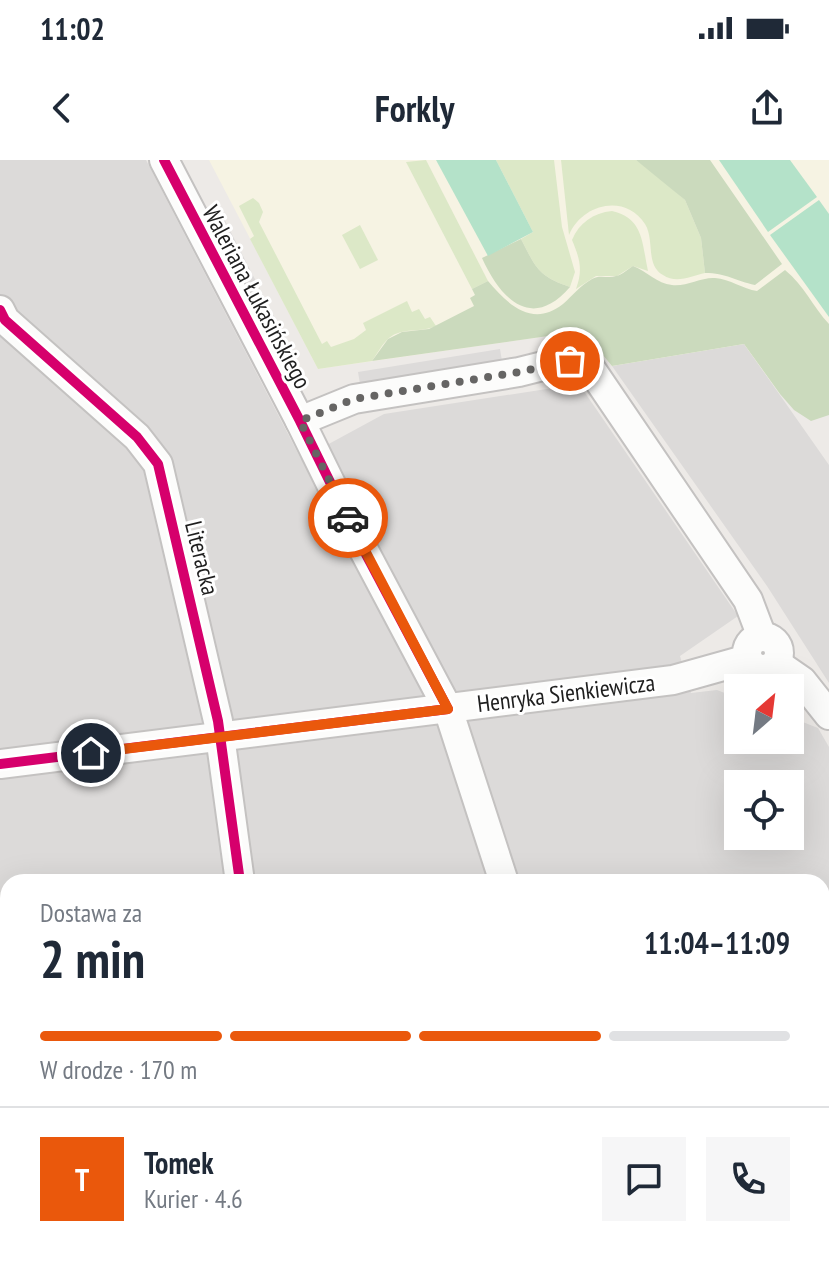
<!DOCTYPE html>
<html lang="pl">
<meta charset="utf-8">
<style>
body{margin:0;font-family:"PT Sans Narrow",sans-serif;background:#f6f6f7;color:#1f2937;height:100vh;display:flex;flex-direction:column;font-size:30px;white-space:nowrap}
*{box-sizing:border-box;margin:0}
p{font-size:26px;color:#747a83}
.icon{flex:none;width:44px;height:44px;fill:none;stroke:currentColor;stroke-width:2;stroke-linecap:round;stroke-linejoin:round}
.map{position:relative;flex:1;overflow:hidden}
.details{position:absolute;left:0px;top:714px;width:830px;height:392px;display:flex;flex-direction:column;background:#fff;border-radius:24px 24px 0 0;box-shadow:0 8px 32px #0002}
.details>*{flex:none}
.needle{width:52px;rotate:28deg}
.fabs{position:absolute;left:724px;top:514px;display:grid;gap:16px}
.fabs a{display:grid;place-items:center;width:80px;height:80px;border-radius:0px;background:#fff;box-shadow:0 8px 32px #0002;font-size:40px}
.pin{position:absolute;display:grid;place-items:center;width:68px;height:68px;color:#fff;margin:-34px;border:4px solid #fff;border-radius:50%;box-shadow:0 2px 8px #0007}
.courier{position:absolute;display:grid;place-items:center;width:80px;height:80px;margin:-40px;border:6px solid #ea580c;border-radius:50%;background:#fff;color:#222;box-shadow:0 2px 10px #0007}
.head em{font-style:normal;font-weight:600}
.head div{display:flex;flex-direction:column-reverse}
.head{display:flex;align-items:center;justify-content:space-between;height:136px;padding:0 40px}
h1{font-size:52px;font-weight:600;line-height:60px}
.bar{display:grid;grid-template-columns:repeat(4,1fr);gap:12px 8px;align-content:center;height:96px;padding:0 40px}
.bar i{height:10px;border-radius:6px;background:#e0e1e3}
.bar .on{background:#ea580c}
.bar p{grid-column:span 4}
.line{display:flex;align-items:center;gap:20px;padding:0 40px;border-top:2px solid #e0e1e3}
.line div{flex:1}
.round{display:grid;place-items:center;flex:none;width:84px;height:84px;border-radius:0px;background:#f6f6f7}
.status{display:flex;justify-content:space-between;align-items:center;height:56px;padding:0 40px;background:#fff;direction:ltr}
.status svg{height:22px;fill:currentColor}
header{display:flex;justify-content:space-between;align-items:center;height:104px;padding:0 40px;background:#fff;font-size:36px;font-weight:600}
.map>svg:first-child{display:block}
</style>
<div class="status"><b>11:02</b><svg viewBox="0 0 49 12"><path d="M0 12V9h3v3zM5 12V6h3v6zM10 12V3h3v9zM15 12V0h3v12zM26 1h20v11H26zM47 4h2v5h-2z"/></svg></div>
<header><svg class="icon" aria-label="back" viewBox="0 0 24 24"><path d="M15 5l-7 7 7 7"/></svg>Forkly<svg class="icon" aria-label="share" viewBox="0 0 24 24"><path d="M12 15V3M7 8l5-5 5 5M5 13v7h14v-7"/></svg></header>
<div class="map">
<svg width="829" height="1106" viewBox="0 0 829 1106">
<rect width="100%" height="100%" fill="#edeae7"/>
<g fill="#dcdad9" fill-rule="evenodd">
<path d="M0 0H146L301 299 384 254 579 224 738 456 680 496 691 533 717 530 738 538V580H790V557L818 568 829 587V1106H0ZM738 624H790V676H738ZM8 722H822V1098H8Z"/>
<polygon points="744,184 829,305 829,523 767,426 612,206"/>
</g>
<polygon fill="#eedede" points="8,905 8,1098 263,1098 264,1106 0,1106 0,906"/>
<polygon fill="#f6f3e3" points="209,0 829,0 829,201 780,234 744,184 612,206 583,171 318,209"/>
<g fill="#dce8c7">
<polygon points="426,0 488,121 472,129 406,2"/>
<path d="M496 0H554L562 67 575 112 570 127C538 116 536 108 521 79L533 72Z"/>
<path d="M561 0H636L652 11 685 40 701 78 705 113C692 116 676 124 663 115 645 105 655 80 645 64 625 33 582 44 569 75Z"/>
<path d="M253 38 259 43 263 52 259 62 322 184 327 181 331 187 354 179 366 170 363 163 407 141 412 152 419 149 425 159 430 157 436 166C421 173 402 167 389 178 382 184 377 194 372 201L318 209 250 79 254 76 239 46Z"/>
<path d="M612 51C644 58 642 84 648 111L633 106 617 116H596L576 129C583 110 580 99 572 80 579 63 593 53 612 51Z"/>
<polygon points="360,65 378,100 360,109 342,75"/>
</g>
<g fill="#cbdabd">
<path d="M636 0H710L782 104 755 125C736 121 726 113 705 113L701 78 685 40Z"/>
<path d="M521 79C536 108 538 116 570 127 532 171 501 140 482 98Z"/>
<path d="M633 106C647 111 657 124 672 125 686 127 701 117 715 118 730 119 743 129 757 131L785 110C804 125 813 147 829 164V255L811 261 794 250 780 234 744 184 612 206 583 171 372 201 388 179 402 172 429 169 474 146 470 138 475 135 472 129 488 121C508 145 533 168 563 144 573 135 580 126 592 119 600 114 608 119 616 116 622 115 628 109 633 106Z"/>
</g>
<g fill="#b4e2c9">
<polygon points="436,0 496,0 533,72 488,96"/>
<polygon points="719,0 790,0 817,37 768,72"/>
<polygon points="819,40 829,54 829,157 770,75"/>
</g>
<g fill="#dddbda">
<polygon points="218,47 285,178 276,183 272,190 203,55"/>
<polygon points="500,189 503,207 360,224 358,212"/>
</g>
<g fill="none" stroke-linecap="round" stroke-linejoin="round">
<g stroke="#c4c2c1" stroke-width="32">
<g id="minor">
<polyline points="164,0 300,261 360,383 448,549 504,722"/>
<polyline points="0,150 5,160 137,277 158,304 218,561 240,722"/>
<polyline points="300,261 354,239 519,212 559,202 570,201 591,209 748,440 762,477"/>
<circle cx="763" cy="493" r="16"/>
<polyline points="776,503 802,521 829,555"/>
<polyline points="0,604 673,520 748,499"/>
<polyline points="822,800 829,799"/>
<polyline points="0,894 8,893"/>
<polyline points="822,1073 829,1072"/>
<polyline points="285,1098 286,1106"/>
<polyline points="575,1106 634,1098"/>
</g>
</g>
<use href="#minor" stroke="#fcfcfb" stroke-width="28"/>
<g stroke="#fff" stroke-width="15">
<g id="cycleway">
<polyline points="0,150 5,160 137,277 158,304 218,561 240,722"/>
<polyline points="0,604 448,549 360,383 300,261 164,0"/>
</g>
</g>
<use href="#cycleway" stroke="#d6006c" stroke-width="10"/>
</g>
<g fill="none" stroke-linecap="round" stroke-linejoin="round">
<polyline stroke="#666564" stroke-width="8" stroke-dasharray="0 14.4" points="348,358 300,261 354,239 519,212 570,201"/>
<polyline stroke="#ea580c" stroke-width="10" points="91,593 448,549 348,358"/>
</g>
<g text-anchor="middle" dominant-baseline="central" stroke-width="6" stroke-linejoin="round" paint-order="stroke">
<g font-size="24" fill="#1e1e1e" stroke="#fff">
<text transform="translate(257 137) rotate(62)">Waleriana Łukasińskiego</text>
<text transform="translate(202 398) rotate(76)">Literacka</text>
<text transform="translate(566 533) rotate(-7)">Henryka Sienkiewicza</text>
</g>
</g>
</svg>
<div class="fabs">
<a><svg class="needle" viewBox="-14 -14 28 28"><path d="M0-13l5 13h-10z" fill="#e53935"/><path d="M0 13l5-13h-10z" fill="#747a83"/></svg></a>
<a><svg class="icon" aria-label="locate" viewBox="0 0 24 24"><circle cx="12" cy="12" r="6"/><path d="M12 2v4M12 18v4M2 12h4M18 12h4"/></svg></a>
</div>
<div class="pin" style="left:570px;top:201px;background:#ea580c"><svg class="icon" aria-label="bag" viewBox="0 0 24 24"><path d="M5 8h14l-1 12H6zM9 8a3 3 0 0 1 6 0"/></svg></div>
<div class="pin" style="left:91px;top:593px;background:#1f2937"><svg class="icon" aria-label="home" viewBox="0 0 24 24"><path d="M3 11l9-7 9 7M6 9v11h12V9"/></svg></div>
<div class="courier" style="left:348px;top:358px"><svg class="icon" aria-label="car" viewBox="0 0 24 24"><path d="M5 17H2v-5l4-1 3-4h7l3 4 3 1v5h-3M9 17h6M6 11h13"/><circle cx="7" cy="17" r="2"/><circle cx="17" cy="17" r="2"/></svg></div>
<section class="details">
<div class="head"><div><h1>2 min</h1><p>Dostawa za</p></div><em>11:04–11:09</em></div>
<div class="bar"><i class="on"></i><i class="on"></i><i class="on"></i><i></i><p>W drodze · 170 m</p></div>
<div class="line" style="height:144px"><b class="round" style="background:#ea580c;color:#fff">T</b><div><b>Tomek</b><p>Kurier · 4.6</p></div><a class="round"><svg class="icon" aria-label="chat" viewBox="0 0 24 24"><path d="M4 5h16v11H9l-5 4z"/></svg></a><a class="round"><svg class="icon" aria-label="phone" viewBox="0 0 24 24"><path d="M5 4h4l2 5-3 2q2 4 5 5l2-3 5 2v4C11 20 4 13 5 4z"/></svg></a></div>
</section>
</div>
